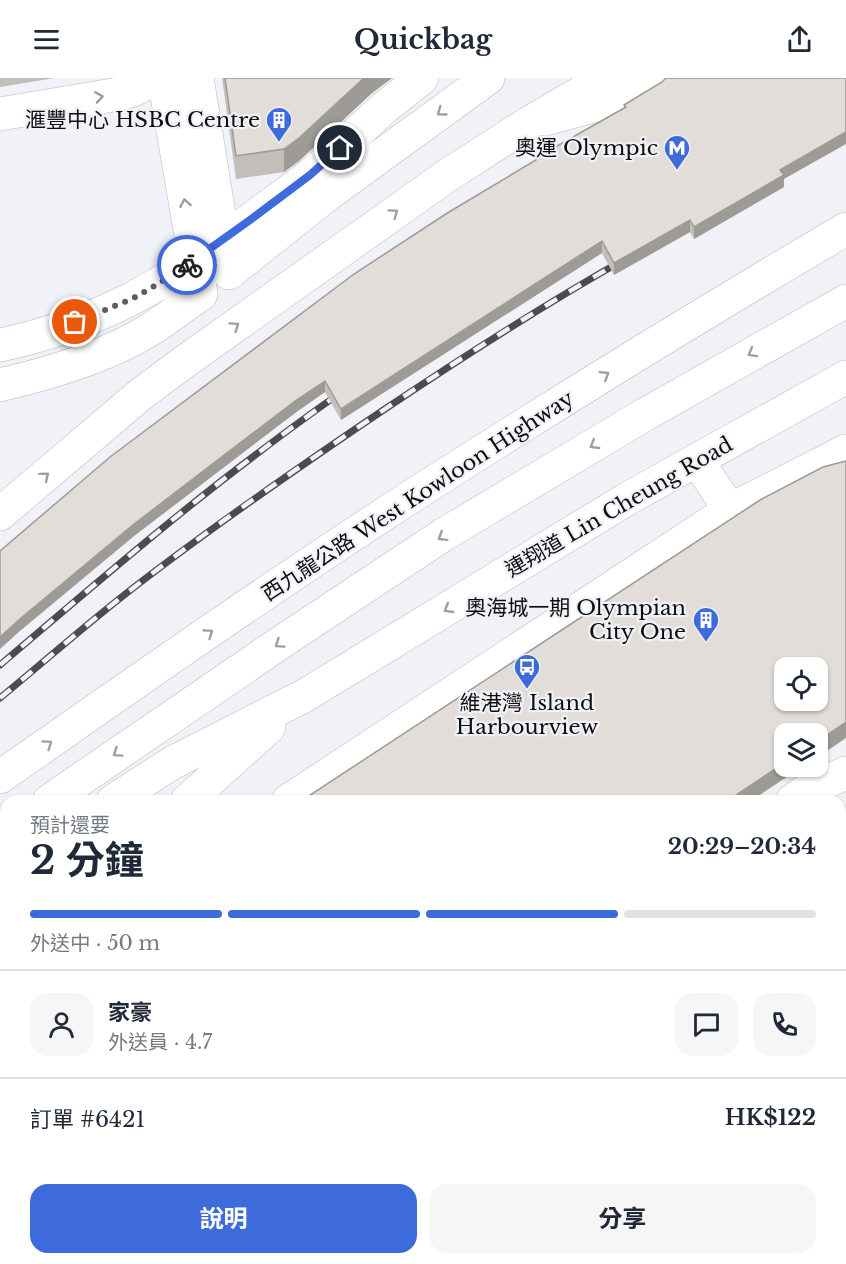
<!DOCTYPE html>
<html lang="zh-TW">
<meta charset="utf-8">
<style>
body{margin:0;font-family:"Libre Baskerville","Noto Sans TC",serif;background:#f6f6f7;color:#1f2937;height:100vh;display:flex;flex-direction:column;font-size:22px;white-space:nowrap}
*{box-sizing:border-box;margin:0}
p{font-size:20px;color:#747a83}
.icon{flex:none;width:33px;height:33px;fill:none;stroke:currentColor;stroke-width:2;stroke-linecap:round;stroke-linejoin:round}
.map{position:relative;flex:1;overflow:hidden}
.side{position:absolute;left:0px;top:717px;width:846px;height:470px;display:flex;flex-direction:column;background:#fff;border-radius:18px 18px 0 0;box-shadow:0 2px 4px #0004}
.side>*{flex:none}
.tools{position:absolute;left:774px;top:579px;display:grid;gap:12px}
.tools a{display:grid;place-items:center;width:54px;height:54px;border-radius:12px;background:#fff;box-shadow:0 2px 4px #0004;font-size:30px}
.pin{position:absolute;display:grid;place-items:center;width:51px;height:51px;color:#fff;margin:-26px;border:3px solid #fff;border-radius:50%;box-shadow:0 2px 6px #0007}
.courier{position:absolute;display:grid;place-items:center;width:60px;height:60px;margin:-30px;border:4px solid #3e6bdc;border-radius:50%;background:#fff;color:#222;box-shadow:0 2px 8px #0007}
.overview em{font-style:normal;font-weight:700}
.overview div{display:flex;flex-direction:column-reverse}
.overview{display:flex;align-items:center;justify-content:space-between;height:102px;padding:0 30px}
h1{font-size:39px;font-weight:700;line-height:45px}
.bar{display:grid;grid-template-columns:repeat(4,1fr);gap:9px 6px;align-content:center;height:72px;padding:0 30px}
.bar i{height:8px;border-radius:4px;background:#e0e1e3}
.bar .active{background:#3e6bdc}
.bar p{grid-column:span 4}
.line{display:flex;align-items:center;gap:15px;padding:0 30px;border-top:2px solid #e0e1e3}
.line div{flex:1}
.round{display:grid;place-items:center;flex:none;width:63px;height:63px;border-radius:18px;background:#f6f6f7}
.button{display:flex;gap:12px;margin-top:auto;padding:12px 30px}
.button a{flex:1;height:69px;border-radius:18px;background:#3e6bdc;color:#fff;font-size:24px;font-weight:700;line-height:69px;text-align:center}
.button a+a{background:#f6f6f7;color:#1f2937}
header{display:flex;justify-content:space-between;align-items:center;height:78px;padding:0 30px;background:#fff;font-size:27px;font-weight:700}
.map>svg:first-child{display:block}
</style>
<header><svg class="icon" aria-label="menu" viewBox="0 0 24 24"><path d="M4 6h16M4 12h16M4 18h16"/></svg>Quickbag<svg class="icon" aria-label="share" viewBox="0 0 24 24"><path d="M12 15V3M7 8l5-5 5 5M5 13v7h14v-7"/></svg></header>
<div class="map">
<svg width="846" height="1186" viewBox="0 0 846 1186">
<rect width="100%" height="100%" fill="#f0f2f8"/>
<g fill="none" stroke-linecap="round" stroke-linejoin="round">
<g stroke="#b9bac0" stroke-width="34">
<g id="minor">
<polyline points="197,0 227,186"/>
<path d="M0 36 119 16C131 13 142 10 151 0"/>
<polyline points="545,41 615,22 653,0"/>
<polyline points="697,382 730,432"/>
<polyline points="288,723 730,432 846,373"/>
<polyline points="792,723 809,711 846,695"/>
<polyline points="0,919 6,914"/>
<polyline points="133,1186 141,1180"/>
</g>
</g>
<g stroke="#b9bac0" stroke-width="34">
<g id="major">
<polyline points="223,162 311,97 385,29 422,0"/>
<polyline points="229,195 327,117 488,0"/>
<path d="M0 267C44 258 91 241 131 221 153 210 174 196 195 183"/>
<path d="M0 307C47 296 107 278 148 253 166 242 183 228 201 216L164 0"/>
</g>
</g>
<g stroke="#b9bac0" stroke-width="34">
<g id="highway">
<polyline points="0,436 141,316 187,282 448,97 529,45 606,0"/>
<path d="M0 699C140 601 280 503 423 411 562 322 703 235 846 151"/>
<polyline points="49,723 280,565 443,457 644,337 846,223"/>
<polyline points="113,723 172,685 304,618 627,421 846,299"/>
<polyline points="187,723 269,649"/>
<polyline points="0,760 6,755"/>
<polyline points="0,796 6,791"/>
<polyline points="0,858 6,853"/>
</g>
</g>
<use href="#minor" stroke="#fff" stroke-width="33"/>
<use href="#major" stroke="#fff" stroke-width="33"/>
<use href="#highway" stroke="#fff" stroke-width="33"/>
<g stroke="#4c4c4f" stroke-width="7">
<g id="rail">
<path d="M0 587C86 514 171 440 262 372 288 352 316 332 343 313"/>
<path d="M0 620C45 583 90 543 137 507 216 446 299 389 382 333 461 280 542 228 625 181"/>
</g>
</g>
<use href="#rail" stroke="#f0f2f8" stroke-width="4.5" stroke-dasharray="14" stroke-linecap="butt"/>
</g>
<g fill="#c2beba">
<polygon points="0,0 55,0 0,9"/>
<polygon points="222,0 392,0 372,15 299,83 284,94 236,101"/>
<polygon points="624,27 784,101 784,109 694,161 690,154 614,197 602,175 341,342 325,314 295,335 134,458 21,552 0,473 550,73 550,72 624,30"/>
<polygon points="741,1180 840,1180 846,1186 741,1186"/>
</g>
<g fill="#9e9b97">
<polygon points="364,0 392,0 372,15 299,83 284,94 284,71"/>
<polygon points="846,54 846,66 784,101 784,109 694,161 694,149 780,92"/>
<polygon points="690,142 690,154 614,197 614,185"/>
<polygon points="602,163 602,175 341,342 341,331"/>
<polygon points="325,303 325,314 295,335 134,458 21,552 0,571 0,559 21,540 134,446 295,323"/>
<polygon points="846,644 846,660 818,679 818,663"/>
<polygon points="784,685 784,688 803,688 751,723 727,723"/>
<polygon points="34,1180 58,1180 50,1186 25,1186"/>
</g>
<g fill="#e2ddd8" stroke="#9e9b97" stroke-width="1.5" fill-rule="evenodd">
<polygon points="225,0 364,0 299,60 284,71 236,78"/>
<polygon points="666,0 846,0 846,54 780,92 784,97 694,149 690,142 614,185 602,163 341,331 325,303 295,323 134,446 21,540 0,559 0,473 110,379 354,196 449,134 551,73 550,72 626,29 624,27 662,4"/>
<path d="M846 383V644L818 663V656H784V685L727 723H301L760 422 823 389ZM784 590H818V622H784Z"/>
<polygon points="6,919 6,1180 34,1180 25,1186 0,1186 0,922"/>
<polygon points="846,1134 846,1186 747,1186 746,1180 840,1180 840,1135"/>
<polygon points="416,1180 471,1180 472,1186 417,1186"/>
<polygon points="587,1180 696,1180 697,1186 588,1186"/>
</g>
<defs><path id="oneway-chevron" d="M-2-3.5L2.5 0L-2 3.5" fill="none" stroke-width="1.6" stroke-linecap="round" stroke-linejoin="round" transform="scale(1.5)"/></defs>
<g stroke="#9f9f9f">
<use href="#oneway-chevron" transform="translate(99 19) rotate(-9)"/>
<use href="#oneway-chevron" transform="translate(441 34) rotate(144)"/>
<use href="#oneway-chevron" transform="translate(185 125) rotate(-100)"/>
<use href="#oneway-chevron" transform="translate(394 135) rotate(-35)"/>
<use href="#oneway-chevron" transform="translate(235 248) rotate(-35)"/>
<use href="#oneway-chevron" transform="translate(752 275) rotate(151)"/>
<use href="#oneway-chevron" transform="translate(605 297) rotate(-32)"/>
<use href="#oneway-chevron" transform="translate(594 367) rotate(149)"/>
<use href="#oneway-chevron" transform="translate(45 398) rotate(-40)"/>
<use href="#oneway-chevron" transform="translate(442 459) rotate(148)"/>
<use href="#oneway-chevron" transform="translate(448 531) rotate(149)"/>
<use href="#oneway-chevron" transform="translate(209 555) rotate(-34)"/>
<use href="#oneway-chevron" transform="translate(279 566) rotate(146)"/>
<use href="#oneway-chevron" transform="translate(48 666) rotate(-35)"/>
<use href="#oneway-chevron" transform="translate(117 675) rotate(146)"/>
</g>
<g fill="none" stroke-linecap="round" stroke-linejoin="round">
<polyline stroke="#5d5e61" stroke-width="6" stroke-dasharray="0 10.8" points="75,244 132,221 156,207 187,187"/>
<polyline stroke="#3e6bdc" stroke-width="8" points="187,187 250,142 310,97 340,70"/>
</g>
<defs>
<g id="building-pin" transform="scale(1.35)"><path d="M0 17L-7.5 6A9.5 9.5 0 1 1 7.5 6Z" fill="#3e6bdc" stroke="#f0f2f8"/><path d="M-4-6H4V6H1V3H-1V6H-4ZM-2.5-4.3h1.7v1.8h-1.7ZM.8-4.3h1.7v1.8H.8ZM-2.5-1h1.7V.8h-1.7ZM.8-1h1.7V.8H.8Z" fill="#fff"/></g>
<g id="metro-pin" transform="scale(1.35)"><path d="M0 17L-7.5 6A9.5 9.5 0 1 1 7.5 6Z" fill="#3e6bdc" stroke="#f0f2f8"/><path d="M-5.5 5V-5H-3L0 0L3-5H5.5V5H3V-.5L0 4L-3-.5V5Z" fill="#fff"/></g>
<g id="bus-pin" transform="scale(1.35)"><path d="M0 17L-7.5 6A9.5 9.5 0 1 1 7.5 6Z" fill="#3e6bdc" stroke="#f0f2f8"/><path d="M-5-6H5V4H4V6H2V4H-2V6H-4V4H-5ZM-3.5-4V0h7V-4ZM-3.5 1.2v1.5H-2V1.2ZM2 1.2v1.5H3.5V1.2Z" fill="#fff"/></g>
</defs>
<g fill-rule="evenodd">
<use href="#building-pin" x="279" y="42"/>
<use href="#metro-pin" x="677" y="70"/>
<use href="#building-pin" x="706" y="542"/>
<use href="#bus-pin" x="527" y="589"/>
</g>
<g text-anchor="middle" dominant-baseline="central" stroke-width="4.5" stroke-linejoin="round" paint-order="stroke">
<g font-size="21" fill="#0e0e10" stroke="#f0f2f8" text-anchor="end">
<text x="260" y="42">滙豐中心 HSBC Centre</text>
<text x="658" y="70">奧運 Olympic</text>
<text x="686" y="530">奧海城一期 Olympian<tspan x="686" dy="24">City One</tspan></text>
<text x="527" y="625" text-anchor="middle">維港灣 Island<tspan x="527" dy="24">Harbourview</tspan></text>
</g>
<g font-size="21" fill="#0e0e10" stroke="#f0f2f8">
<text transform="translate(418 418) rotate(-33)">西九龍公路 West Kowloon Highway</text>
<text transform="translate(619 429) rotate(-30)">連翔道 Lin Cheung Road</text>
</g>
</g>
</svg>
<div class="tools">
<a><svg class="icon" aria-label="locate" viewBox="0 0 24 24"><circle cx="12" cy="12" r="6"/><path d="M12 2v4M12 18v4M2 12h4M18 12h4"/></svg></a>
<a><svg class="icon" aria-label="layers" viewBox="0 0 24 24"><path d="M12 4l9 5-9 5-9-5zM3 14l9 5 9-5"/></svg></a>
</div>
<div class="pin" style="left:75px;top:244px;background:#ea580c"><svg class="icon" aria-label="bag" viewBox="0 0 24 24"><path d="M5 8h14l-1 12H6zM9 8a3 3 0 0 1 6 0"/></svg></div>
<div class="pin" style="left:340px;top:70px;background:#1f2937"><svg class="icon" aria-label="home" viewBox="0 0 24 24"><path d="M3 11l9-7 9 7M6 9v11h12V9"/></svg></div>
<div class="courier" style="left:187px;top:187px"><svg class="icon" aria-label="bike" viewBox="0 0 24 24"><circle cx="6" cy="16" r="4"/><circle cx="18" cy="16" r="4"/><path d="M6 16l4-8h5l3 8M10 8l3 8H6M13 5h3"/></svg></div>
<section class="side">
<div class="overview"><div><h1>2 分鐘</h1><p>預計還要</p></div><em>20:29–20:34</em></div>
<div class="bar"><i class="active"></i><i class="active"></i><i class="active"></i><i></i><p>外送中 · 50 m</p></div>
<div class="line" style="height:108px"><a class="round"><svg class="icon" aria-label="person" viewBox="0 0 24 24"><circle cx="12" cy="8" r="4"/><path d="M4 21q1-7 8-7t8 7"/></svg></a><div><b>家豪</b><p>外送員 · 4.7</p></div><a class="round"><svg class="icon" aria-label="chat" viewBox="0 0 24 24"><path d="M4 5h16v11H9l-5 4z"/></svg></a><a class="round"><svg class="icon" aria-label="phone" viewBox="0 0 24 24"><path d="M5 4h4l2 5-3 2q2 4 5 5l2-3 5 2v4C11 20 4 13 5 4z"/></svg></a></div>
<div class="line" style="height:78px"><div>訂單 #6421</div><b>HK$122</b></div>
<div class="button"><a>說明</a><a>分享</a></div>
</section>
</div>
